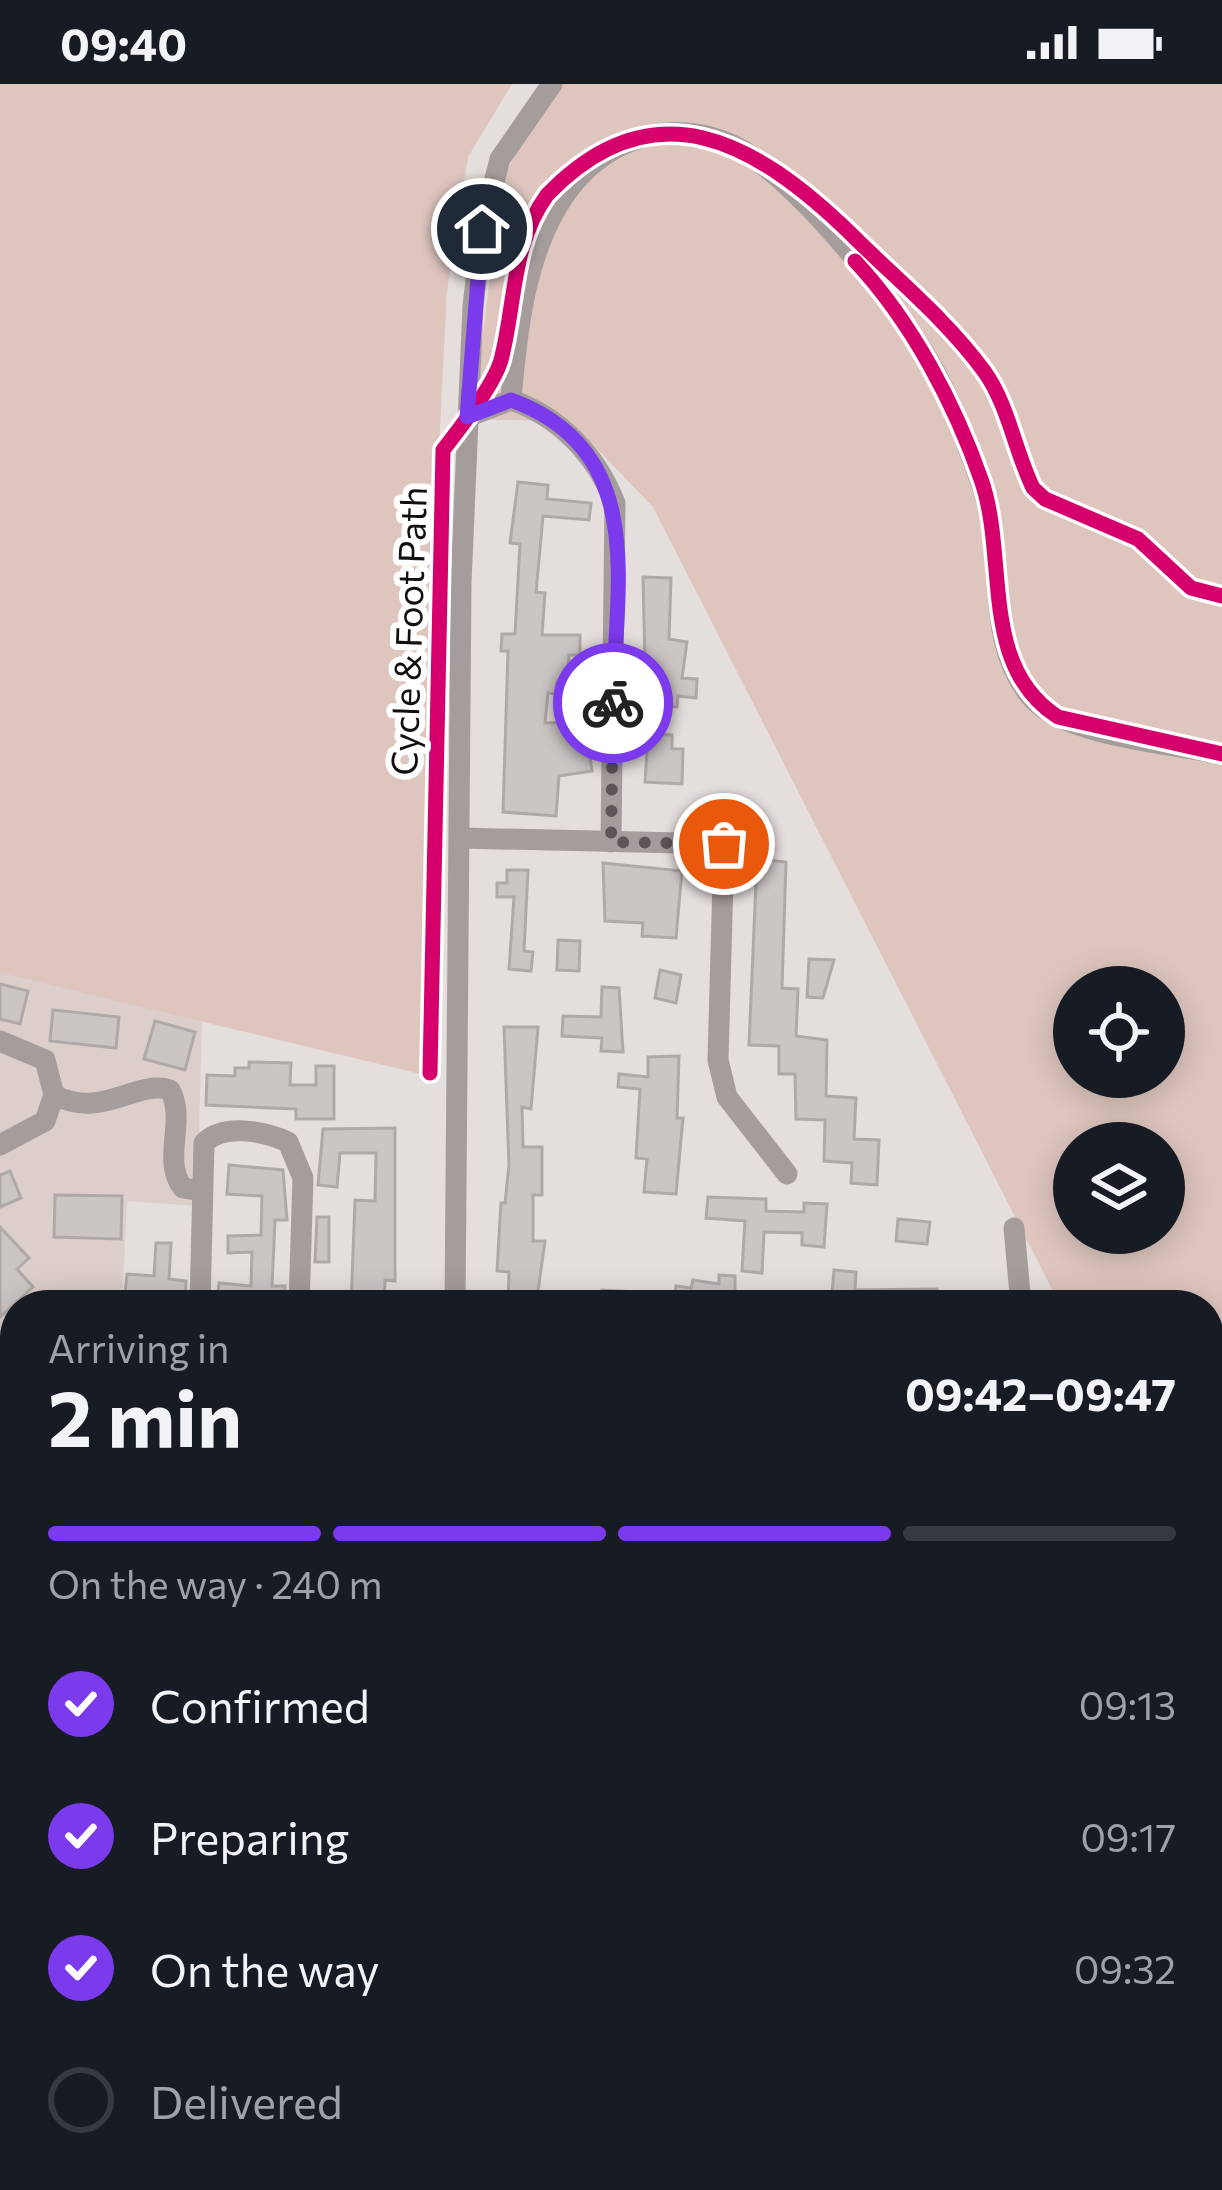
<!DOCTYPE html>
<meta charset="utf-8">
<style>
body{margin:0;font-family:Commissioner,sans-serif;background:#20242c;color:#f1f3f6;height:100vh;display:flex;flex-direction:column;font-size:45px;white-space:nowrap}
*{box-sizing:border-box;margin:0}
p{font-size:39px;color:#9ea1a6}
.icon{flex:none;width:66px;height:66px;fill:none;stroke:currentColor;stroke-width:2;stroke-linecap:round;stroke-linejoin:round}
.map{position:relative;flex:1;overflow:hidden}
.sheet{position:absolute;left:0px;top:1206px;width:1224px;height:900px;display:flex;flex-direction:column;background:#171b24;border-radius:48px 48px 0 0;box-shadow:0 6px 30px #0003}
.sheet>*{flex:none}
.tools{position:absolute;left:1053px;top:882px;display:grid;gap:24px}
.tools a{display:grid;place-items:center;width:132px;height:132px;border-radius:50%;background:#171b24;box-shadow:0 6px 30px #0003;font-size:60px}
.pin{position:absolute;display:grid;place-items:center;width:102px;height:102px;color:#fff;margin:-51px;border:6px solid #fff;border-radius:50%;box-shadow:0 3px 12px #0007}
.courier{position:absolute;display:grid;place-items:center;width:120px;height:120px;margin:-60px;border:9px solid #7c3aed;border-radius:50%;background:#fff;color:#222;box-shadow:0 3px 15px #0007}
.head em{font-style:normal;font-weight:700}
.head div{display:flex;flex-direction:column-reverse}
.head{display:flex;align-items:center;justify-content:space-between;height:204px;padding:0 48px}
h1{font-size:78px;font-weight:700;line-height:90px}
.bar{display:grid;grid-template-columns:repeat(4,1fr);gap:18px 12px;align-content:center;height:144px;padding:0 48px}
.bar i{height:15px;border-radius:9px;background:#363941}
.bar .current{background:#7c3aed}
.bar p{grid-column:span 4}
ol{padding:0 48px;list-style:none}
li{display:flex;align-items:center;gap:36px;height:132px}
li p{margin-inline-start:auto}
li .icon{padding:12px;border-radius:50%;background:#7c3aed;color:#fff;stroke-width:4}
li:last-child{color:#9ea1a6}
li i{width:66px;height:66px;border:6px solid #363941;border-radius:50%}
.status{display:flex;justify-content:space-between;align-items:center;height:84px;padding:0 60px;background:#171b24;direction:ltr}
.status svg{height:33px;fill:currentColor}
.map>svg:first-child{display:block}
</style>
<div class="status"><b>09:40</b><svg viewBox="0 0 49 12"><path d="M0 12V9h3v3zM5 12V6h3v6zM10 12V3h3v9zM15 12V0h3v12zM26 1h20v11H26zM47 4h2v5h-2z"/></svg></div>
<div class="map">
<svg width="1222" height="2106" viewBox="0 0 1222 2106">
<rect width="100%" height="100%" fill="#e4dedc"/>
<g fill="#dbcecb">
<polygon points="0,889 202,937 197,1122 127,1117 122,1221 15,1221 15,1268 0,1250"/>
<polygon points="13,1349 15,1351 15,1519 8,1519"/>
</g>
<g fill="#dec6bf" fill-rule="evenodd">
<polygon points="0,0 512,0 468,73 447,207 433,479 425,991 0,889"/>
<path d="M563 0H1222V1517L1209 1505V1221H1060L653 423 571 338 473 335 501 99 532 38ZM1074 903H1164V993H1074ZM1074 1059H1164V1149H1074Z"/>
</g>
<g fill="#cbc6c4" stroke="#afaaa8" stroke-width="3">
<polygon points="518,398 548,401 547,415 591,419 589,436 543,432 536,508 545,509 542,551 580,551 580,571 569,571 567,599 557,598 556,610 548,609 545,639 585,638 592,687 559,692 556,732 503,728 508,567 501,567 502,550 515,550 520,460 510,459"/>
<polygon points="643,493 671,494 669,555 687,558 682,594 697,595 696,614 678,612 677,623 646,621"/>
<polygon points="648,650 672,651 672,665 683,665 682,700 645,698"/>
<polygon points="757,775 786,778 782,904 798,905 796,952 827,956 826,1012 856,1014 854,1055 879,1056 877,1101 851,1099 852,1079 824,1077 825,1036 796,1035 795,990 779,990 779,962 749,961"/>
<polygon points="603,779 682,787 676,854 642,852 643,839 605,837"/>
<polygon points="507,786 528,786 524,867 533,868 531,887 509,885 514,813 497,813 497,799 507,799"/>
<polygon points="558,856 580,857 579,887 557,886"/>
<polygon points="809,875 834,876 823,914 807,913"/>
<polygon points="660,886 681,891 676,919 655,914"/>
<polygon points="0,900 28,907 20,940 0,935"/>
<polygon points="602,903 619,904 623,968 601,967 602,954 562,952 563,932 601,933"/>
<polygon points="53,926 119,933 116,964 50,957"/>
<polygon points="155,937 195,948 185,986 144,975"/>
<polygon points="504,943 538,943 531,1025 522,1023 523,1063 542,1063 542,1111 533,1111 533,1157 545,1157 536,1221 508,1221 509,1188 497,1187 501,1119 505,1119 509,1081"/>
<polygon points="679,972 677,1034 683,1034 676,1110 644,1108 647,1075 636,1074 640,1005 618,1003 619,990 648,993 648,973"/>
<polygon points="249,978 291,979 290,1001 316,1001 316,982 334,982 334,1035 296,1035 296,1025 206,1021 207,991 235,992 235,984 249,984"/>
<polygon points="395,1044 395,1197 385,1196 384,1221 351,1221 355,1116 375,1117 376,1069 340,1069 337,1103 318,1101 323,1045"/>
<polygon points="229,1081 283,1086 287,1136 275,1136 272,1202 285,1202 284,1221 217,1221 219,1199 251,1202 252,1168 228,1169 228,1152 261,1151 262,1112 227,1110"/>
<polygon points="10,1087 21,1114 0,1123 0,1091"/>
<polygon points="55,1111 122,1112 121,1155 54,1153"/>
<polygon points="708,1113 766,1115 766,1127 804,1128 804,1119 827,1120 824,1163 802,1161 802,1149 764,1148 762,1189 742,1187 745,1137 706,1134"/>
<polygon points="317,1133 329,1133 329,1178 315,1178"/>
<polygon points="898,1135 930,1138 927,1160 896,1157"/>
<polygon points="0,1143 29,1174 17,1185 33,1203 0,1233"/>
<polygon points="156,1159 171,1159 169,1195 186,1197 185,1220 124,1219 127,1190 154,1192"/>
<polygon points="834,1186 856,1188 855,1206 937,1205 940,1221 831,1221"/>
<polygon points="719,1191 735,1192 735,1221 602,1221 602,1206 675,1210 676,1202 691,1204 693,1196 719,1200"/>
<polygon points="1209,2011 1222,2012 1222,2068 1209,2066"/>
</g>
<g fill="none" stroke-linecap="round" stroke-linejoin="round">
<g stroke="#a59d9b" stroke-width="21">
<path d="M511 316C517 243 526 158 573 100 611 54 671 35 728 59 790 85 896 219 930 279 950 314 966 357 980 396 1007 463 982 557 1032 614 1066 652 1172 660 1222 670"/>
<path d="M467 333 511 316C560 333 596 371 615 419L611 758"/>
<polyline points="460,754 724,760 718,976 727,1013 787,1090"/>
<polyline points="0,957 45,976 54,1011 45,1037 0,1061"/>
<path d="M54 1011C103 1036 136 995 170 1006 187 1037 161 1076 183 1104L202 1107"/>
<polyline points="1014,1144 1021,1221"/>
<path d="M200 1221 204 1059C223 1039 264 1047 288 1058L303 1094 299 1221"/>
<polyline points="455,1221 461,499 473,222 482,145 500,75 552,0"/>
<polyline points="0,1261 15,1261"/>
<polyline points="0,1531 15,1531"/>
<polyline points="1209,1647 1222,1658"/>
<polyline points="0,1810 15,1810"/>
<polyline points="1209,1832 1222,1832"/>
<polyline points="0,2088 15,2088"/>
<polyline points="146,2091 431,2095"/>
</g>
<polyline stroke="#aea7a5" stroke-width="27" points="431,2095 1140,2106"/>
<g stroke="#a8a09e" stroke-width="30">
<polyline points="0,1293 15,1311"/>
<polyline points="431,2106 431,2091"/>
</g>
<g stroke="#fff" stroke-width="22">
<g id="cycleway">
<path d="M855 177C912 238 955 320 982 398 1008 476 979 583 1058 633L1222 670"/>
<path d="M430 989 443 366C460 344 494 301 501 276 516 219 511 161 547 111 654 0 755 57 851 150 896 195 946 235 984 287 1008 320 1015 367 1033 404L1045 415 1138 455 1191 504 1222 512"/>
</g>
</g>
<use href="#cycleway" stroke="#d6006c" stroke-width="15"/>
</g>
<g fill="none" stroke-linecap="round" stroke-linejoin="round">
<polyline stroke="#5c5756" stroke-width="12" stroke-dasharray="0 21.6" points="613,619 611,758 724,760"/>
<path stroke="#7c3aed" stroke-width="15" d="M482 145 467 333 511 316C650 367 615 502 613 619"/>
</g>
<g text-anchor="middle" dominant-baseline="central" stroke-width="12" stroke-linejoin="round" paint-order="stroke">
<g font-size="36" fill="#130f0e" stroke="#fff">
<text transform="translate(407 547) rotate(-88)">Cycle &amp; Foot Path</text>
</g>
</g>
</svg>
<div class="tools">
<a><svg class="icon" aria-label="locate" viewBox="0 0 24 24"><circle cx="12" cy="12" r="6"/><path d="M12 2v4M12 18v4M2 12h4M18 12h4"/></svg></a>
<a><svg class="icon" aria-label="layers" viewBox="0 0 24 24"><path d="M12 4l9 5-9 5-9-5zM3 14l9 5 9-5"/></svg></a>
</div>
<div class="pin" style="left:724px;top:760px;background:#ea580c"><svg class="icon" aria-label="bag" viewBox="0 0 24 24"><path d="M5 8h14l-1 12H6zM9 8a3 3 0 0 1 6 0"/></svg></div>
<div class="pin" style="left:482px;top:145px;background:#1f2937"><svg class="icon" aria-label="home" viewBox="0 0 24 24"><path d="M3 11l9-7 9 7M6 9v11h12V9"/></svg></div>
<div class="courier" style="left:613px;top:619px"><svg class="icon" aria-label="bike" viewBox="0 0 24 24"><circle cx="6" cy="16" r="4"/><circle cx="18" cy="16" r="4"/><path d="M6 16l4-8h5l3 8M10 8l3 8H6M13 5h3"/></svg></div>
<section class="sheet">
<div class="head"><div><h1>2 min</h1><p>Arriving in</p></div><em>09:42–09:47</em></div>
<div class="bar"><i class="current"></i><i class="current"></i><i class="current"></i><i></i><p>On the way · 240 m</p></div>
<ol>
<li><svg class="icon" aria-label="check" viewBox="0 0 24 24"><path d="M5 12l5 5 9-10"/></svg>Confirmed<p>09:13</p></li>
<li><svg class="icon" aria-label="check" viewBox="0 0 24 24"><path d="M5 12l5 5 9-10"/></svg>Preparing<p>09:17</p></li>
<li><svg class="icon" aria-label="check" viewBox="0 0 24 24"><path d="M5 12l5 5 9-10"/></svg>On the way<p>09:32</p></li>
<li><i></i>Delivered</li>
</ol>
</section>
</div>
